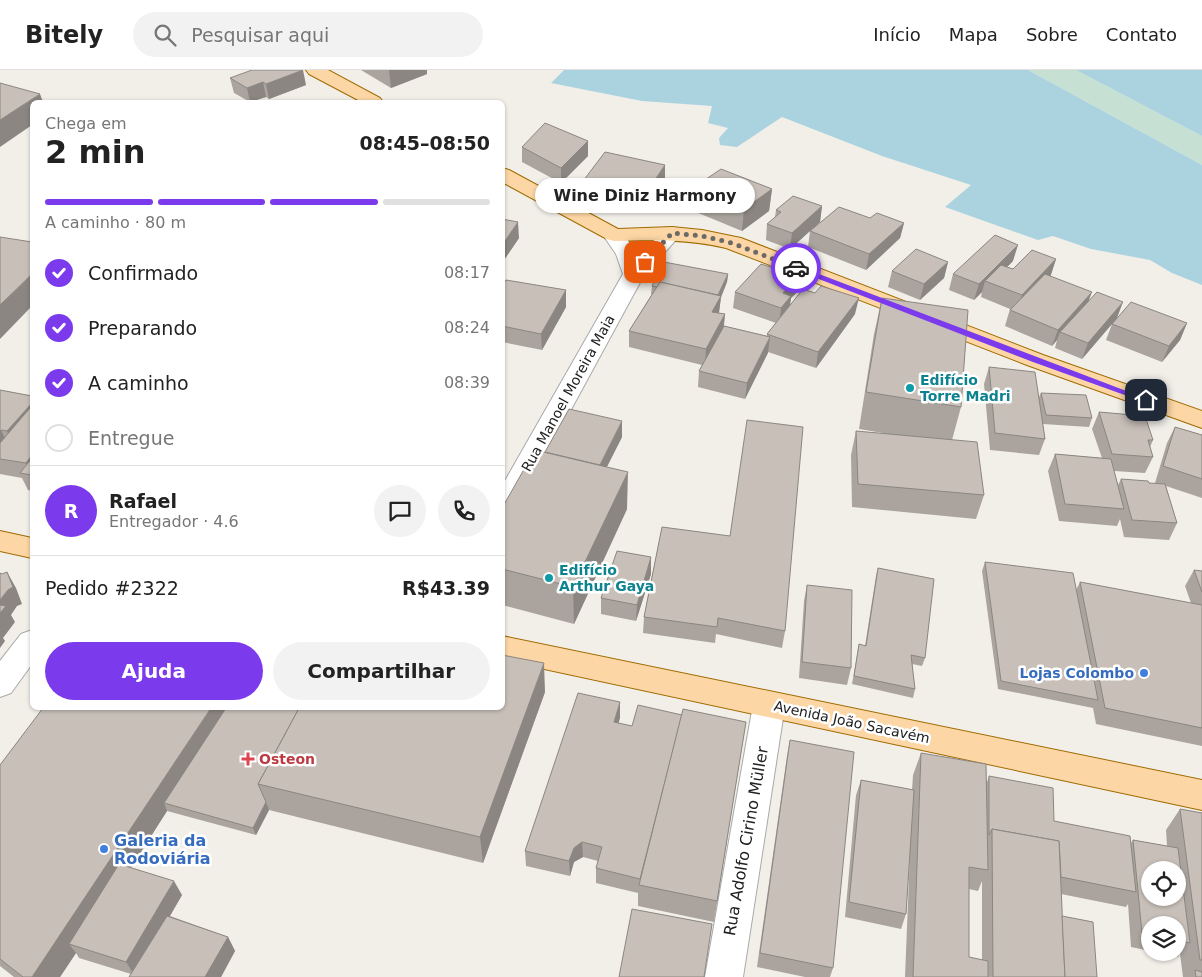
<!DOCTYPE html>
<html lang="pt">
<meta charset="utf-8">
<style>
body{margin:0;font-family:"DejaVu Sans",sans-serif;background:#f2f2f2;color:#222;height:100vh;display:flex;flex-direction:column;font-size:19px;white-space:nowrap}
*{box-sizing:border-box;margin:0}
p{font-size:16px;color:#767676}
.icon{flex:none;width:28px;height:28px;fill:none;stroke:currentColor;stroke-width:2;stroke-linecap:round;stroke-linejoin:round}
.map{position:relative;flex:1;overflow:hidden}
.side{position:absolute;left:30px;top:30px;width:475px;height:610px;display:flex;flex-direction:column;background:#fff;border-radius:8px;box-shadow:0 1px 4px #0004}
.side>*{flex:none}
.controls{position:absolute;left:1141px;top:791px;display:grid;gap:10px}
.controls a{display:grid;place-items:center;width:45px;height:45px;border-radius:50%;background:#fff;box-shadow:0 1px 4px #0004;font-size:25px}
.pin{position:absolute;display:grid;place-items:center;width:42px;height:42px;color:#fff;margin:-21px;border-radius:10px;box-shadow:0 2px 8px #0006}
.courier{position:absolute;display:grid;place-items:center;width:50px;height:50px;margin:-25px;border:4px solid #7c3aed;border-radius:50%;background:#fff;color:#222;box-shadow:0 1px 6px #0007}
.bubble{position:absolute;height:35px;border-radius:18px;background:#fff;box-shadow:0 1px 4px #0004;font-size:16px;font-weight:800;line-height:35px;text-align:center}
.overview em{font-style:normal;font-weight:800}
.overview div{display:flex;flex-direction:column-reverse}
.overview{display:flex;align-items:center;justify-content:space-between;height:85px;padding:0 15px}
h1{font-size:32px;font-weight:800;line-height:38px}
.bar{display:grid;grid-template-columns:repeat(4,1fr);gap:8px 5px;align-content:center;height:60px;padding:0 15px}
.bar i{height:6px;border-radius:4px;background:#e0e0e0}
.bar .active{background:#7c3aed}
.bar p{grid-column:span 4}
.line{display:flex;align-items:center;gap:12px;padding:0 15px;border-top:1px solid #e0e0e0}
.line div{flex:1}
.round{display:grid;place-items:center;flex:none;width:52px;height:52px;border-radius:26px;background:#f2f2f2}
ol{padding:0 15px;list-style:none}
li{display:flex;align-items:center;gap:15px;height:55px}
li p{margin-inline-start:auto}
li .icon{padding:5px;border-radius:50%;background:#7c3aed;color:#fff;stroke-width:4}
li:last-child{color:#767676}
li i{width:28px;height:28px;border:2px solid #e0e0e0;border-radius:50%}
.button{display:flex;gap:10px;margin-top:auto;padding:10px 15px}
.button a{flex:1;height:58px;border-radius:30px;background:#7c3aed;color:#fff;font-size:20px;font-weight:800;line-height:58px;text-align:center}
.button a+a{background:#f2f2f2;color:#222}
header{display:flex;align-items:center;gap:30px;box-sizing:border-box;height:70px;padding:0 25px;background:#fff;border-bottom:1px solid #e0e0e0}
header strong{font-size:24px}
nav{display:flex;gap:28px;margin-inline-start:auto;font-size:18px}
.search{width:350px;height:45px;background:#f2f2f2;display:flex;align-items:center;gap:12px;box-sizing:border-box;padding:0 18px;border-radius:28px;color:#767676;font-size:19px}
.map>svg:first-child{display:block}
</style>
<header>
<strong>Bitely</strong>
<div class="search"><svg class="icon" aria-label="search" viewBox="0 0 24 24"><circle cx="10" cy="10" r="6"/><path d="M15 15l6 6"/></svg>Pesquisar aqui</div>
<nav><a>Início</a><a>Mapa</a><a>Sobre</a><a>Contato</a></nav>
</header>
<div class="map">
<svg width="1202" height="907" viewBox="0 0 1202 907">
<rect width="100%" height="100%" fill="#f2efe9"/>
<polygon fill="#c6e0d4" points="1028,0 1076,0 1202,66 1202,95"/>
<g fill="#aad3df">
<polygon points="564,0 1028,0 1202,95 1202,215 1172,203 1150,190 1091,179 1053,166 1038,170 945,137 971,115 882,86 782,47 737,77 720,75 719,68 728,58 708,53 712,36 642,31 551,13"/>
<polygon points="1076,0 1202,0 1202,66"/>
</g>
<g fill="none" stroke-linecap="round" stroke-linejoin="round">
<g stroke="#a9a9a9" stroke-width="2">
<g id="minor">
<polygon points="672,157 679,159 682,163 643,207 516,441 512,448 502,451 502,416 623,204 616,184 603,165 607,161 614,159 621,161 639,186 665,159"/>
<polygon points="32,560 32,594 11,623 0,627 0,591 21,564"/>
<polygon points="769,622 780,626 785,635 743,907 705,907 753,635 758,626"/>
</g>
</g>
<g stroke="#a06b00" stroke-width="2">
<g id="major">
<polygon points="306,0 328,0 380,28 383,32 362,32 309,4"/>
<path d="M502 98 509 100 618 159 672 157 702 160 741 168 1043 285 1202 341V358L1027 295 726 178C687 169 654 170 614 171L607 169 502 112Z"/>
<polygon points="0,461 32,468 32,488 0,481"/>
<polygon points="502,566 1202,710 1202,740 502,590"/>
</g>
</g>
<use href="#minor" fill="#fff" fill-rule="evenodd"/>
<use href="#major" fill="#fcd6a4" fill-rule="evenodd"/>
</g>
<g fill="#aba49e" fill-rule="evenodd">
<polygon points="361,0 427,0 427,4 391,18"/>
<polygon points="230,8 306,15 269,29 266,27 250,32 234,23"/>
<polygon points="588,71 588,86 561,113 522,92 522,77"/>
<polygon points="665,95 665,110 645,139 639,136 625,136 616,132 604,132 583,126 583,111"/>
<polygon points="693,118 772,119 769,141 742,161 691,140"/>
<polygon points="822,136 820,152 790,179 766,170 767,154 775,147 776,140"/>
<polygon points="870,148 904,153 900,168 866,200 808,177 810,161"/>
<polygon points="502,149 519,168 504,190 502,189"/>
<polygon points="1056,189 1050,206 1117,248 1187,253 1180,270 1162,292 1106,270 1112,254 1082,289 1055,278 1057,270 1052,276 1005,256 1010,239 981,227 982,222 974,230 949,220 953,204 1013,191 1007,197 1013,199"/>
<polygon points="948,192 944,208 920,230 888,217 892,201"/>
<polygon points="728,204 727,212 721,227 719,243 725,244 724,256 767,266 767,264 776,253 733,238 735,222 798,206 796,223 791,228 790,236 855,244 816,298 768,282 745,329 698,317 699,301 702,295 629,277 629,261 652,224 651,224 652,216"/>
<polygon points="502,216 566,220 566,237 542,280 502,272"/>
<polygon points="882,228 961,337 952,370 984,425 976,449 852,437 851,385 856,361 889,364 859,359 874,264"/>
<polygon points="989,297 1039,327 1041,323 1092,348 1089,357 1043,354 1045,369 1039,385 990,380 984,314"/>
<polygon points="0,320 32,326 32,421 28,420 22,408 0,404"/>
<polygon points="1099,342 1153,370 1150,377 1153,387 1145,403 1114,401 1118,415 1121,409 1158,414 1155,413 1167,373 1175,357 1202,365 1202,428 1166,416 1177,453 1169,470 1124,467 1120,449 1117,456 1059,451 1048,401 1055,384 1102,388 1092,359"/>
<polygon points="622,367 607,397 627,439 574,554 502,535 502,438 545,382"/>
<polygon points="662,457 785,561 782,578 716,564 715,573 643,563 644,547"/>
<polygon points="985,492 1076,520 1080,512 1191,533 1185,516 1194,500 1202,501 1202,676 1096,654 1093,638 998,619 982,501"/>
<polygon points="878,498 925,588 922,596 912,594 915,619 913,628 852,614 859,574 865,576 876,506"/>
<polygon points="651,504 636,551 601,544 601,528"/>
<polygon points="807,515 851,598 847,615 799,608 804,531"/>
<polygon points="545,622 483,793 269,740 256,765 167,741 131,798 182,825 170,846 228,867 235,881 221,907 129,907 131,904 79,888 76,883 60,907 14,907 0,896 0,695"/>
<polygon points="682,645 746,652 714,852 638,836 638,823 596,813 596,798 598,791 583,787 574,792 570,806 526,796 525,781 620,648 618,653 632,656"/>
<polygon points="790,670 833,898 830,907 805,907 757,897 787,686"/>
<path d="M921 683 987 712 989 706 1054 751 1131 773 1133 770 1167 776 1166 760 1180 739 1202 743V907H1183L1180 884 1178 887 1157 882H1178V855H1150V881L1131 877 1128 834 1126 837 1061 824 1062 846 1097 907H905L910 782 906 844 901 859 845 847 856 725 861 710 912 720 913 705ZM982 811V890L969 887V819L978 821Z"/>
</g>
<g fill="#8b8681">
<polygon points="303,0 306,15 269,29 266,14"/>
<polygon points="389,0 427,0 427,4 391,18"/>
<polygon points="263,12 266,27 250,32 247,18"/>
<polygon points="40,24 43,32 32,32 32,55 0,77 0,50"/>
<polygon points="588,71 588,86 561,113 561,98"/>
<polygon points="665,95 665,110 645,139 646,123"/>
<polygon points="772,119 769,141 742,161 744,139"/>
<polygon points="822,136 820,152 790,179 792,163"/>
<polygon points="518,152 519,168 504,190 503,174"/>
<polygon points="904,153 900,168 866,200 869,184"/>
<polygon points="1018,175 1013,191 991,213 985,211 982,222 974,230 979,214"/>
<polygon points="1056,189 1051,205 1017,242 1022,225"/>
<polygon points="948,192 944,208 920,230 924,214"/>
<polygon points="32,204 32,236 0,269 0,235"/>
<polygon points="728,204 727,212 721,227 719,242 711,258 712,242 717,228"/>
<polygon points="798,206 796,223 791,228 789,242 779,254 783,223"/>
<polygon points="566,220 566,237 542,280 541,264"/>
<polygon points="1092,222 1086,238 1060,262 1057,270 1052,276 1058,260"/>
<polygon points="859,228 855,244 816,298 818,282"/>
<polygon points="1123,232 1117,248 1082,289 1088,273"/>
<polygon points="725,244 723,261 705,296 706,279"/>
<polygon points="1187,253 1180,270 1162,292 1169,276"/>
<polygon points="770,267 768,283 745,329 747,313"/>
<polygon points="32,333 32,357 14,378 7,361"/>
<polygon points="622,351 622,367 596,418 596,402"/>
<polygon points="1,360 9,377 0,386 0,361"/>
<polygon points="32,385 32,405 31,405 26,393"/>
<polygon points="628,402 627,439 574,554 573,517"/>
<polygon points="651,487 651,504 636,551 637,535"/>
<polygon points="7,502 16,518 22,534 17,536 11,545 15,552 3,568 5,571 0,578 0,530"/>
<polygon points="544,593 545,622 483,793 480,767"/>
<polygon points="620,632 620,648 614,668 614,652"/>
<polygon points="211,638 234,638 164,733 167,741 80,877 69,874 76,883 60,907 32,907"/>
<polygon points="266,732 269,740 256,765 253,758"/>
<polygon points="582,772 583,787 574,792 570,806 569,791 574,778"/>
<polygon points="174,811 182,825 135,906 126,892"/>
<polygon points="228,867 235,881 221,907 205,907"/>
</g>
<g fill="#c7bfb8" stroke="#8b8681" fill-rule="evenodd">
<polygon points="252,0 303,0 266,14 263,12 247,18 230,8"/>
<polygon points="0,13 40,24 0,50"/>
<polygon points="545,53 588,71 561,98 522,77"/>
<polygon points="605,82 665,95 646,123 639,121 625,121 616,117 604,116 583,111"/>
<polygon points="721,99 772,119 744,139 693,118"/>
<polygon points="793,126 822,136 792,163 767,154 781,142 776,140"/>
<polygon points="839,137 870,148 877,143 904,153 869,184 810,161"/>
<polygon points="502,149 518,152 503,174 502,174"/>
<polygon points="995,165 1018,175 979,214 953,204"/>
<polygon points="0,167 32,172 32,204 0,235"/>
<polygon points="916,179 948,192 924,214 892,201"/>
<polygon points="1032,180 1056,189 1022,225 985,211 1001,195 1013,199"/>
<polygon points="664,192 728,204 718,225 660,212 657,217 652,216"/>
<polygon points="761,194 798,206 783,223 791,226 781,238 735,222"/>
<polygon points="1045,204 1092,222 1058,260 1010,240"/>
<polygon points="506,210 566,220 541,264 502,256 502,216"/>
<polygon points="660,212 721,226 712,242 725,244 706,279 629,261"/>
<polygon points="821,216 859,228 818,282 767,264 803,219 815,223"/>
<polygon points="1097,222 1123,232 1088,273 1060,262"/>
<polygon points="882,228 968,240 961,337 866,322"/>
<polygon points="1131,232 1187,253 1169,276 1112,254"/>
<polygon points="724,256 770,267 747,313 699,301"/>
<polygon points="989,297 1035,302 1045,369 995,363"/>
<polygon points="0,320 32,326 32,333 7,361 1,360 0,361"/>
<polygon points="1041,323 1086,325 1092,348 1046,345"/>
<polygon points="30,338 32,339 32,385 26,393 0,389 0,373"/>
<polygon points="569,339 622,351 600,395 545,382"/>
<polygon points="1099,342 1145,346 1153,370 1148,370 1153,387 1112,384"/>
<polygon points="747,350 803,357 785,561 718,548 717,557 644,547 662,457 730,466"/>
<polygon points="1175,357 1202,365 1202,409 1163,396"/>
<polygon points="856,361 977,372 984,425 858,414"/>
<polygon points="535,380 628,402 573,517 502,499 502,438"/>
<polygon points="1055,384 1111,389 1124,439 1065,434"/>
<polygon points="32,388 32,405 20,403"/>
<polygon points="1121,409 1148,411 1149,413 1165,414 1177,453 1132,450"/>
<polygon points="617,481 651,487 637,535 601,528"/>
<polygon points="985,492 1073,503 1098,630 1001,611"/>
<polygon points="878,498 934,509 925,588 911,585 915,619 854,606 859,574 866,576"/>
<polygon points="1194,500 1202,501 1202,522"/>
<polygon points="7,502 13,517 8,520 0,530 0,503 2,504"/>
<polygon points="1080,512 1202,535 1202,658 1105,638"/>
<polygon points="807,515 852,520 851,598 802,592"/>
<polygon points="0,535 6,536 0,543"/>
<polygon points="502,585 544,593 480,767 258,714 299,638 502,638"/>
<polygon points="578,623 620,632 614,652 632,656 638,635 682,645 640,809 596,798 602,777 582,772 574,778 569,791 525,781"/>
<polygon points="43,638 211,638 32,907 23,907 0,889 0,695"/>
<polygon points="226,638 299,638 258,714 266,732 253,758 164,733"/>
<polygon points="683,639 746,652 717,831 639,815"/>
<polygon points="790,670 854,682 833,898 760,883"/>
<polygon points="921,683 986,694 988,800 969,797 969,887 988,891 988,907 913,907"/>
<polygon points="989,706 1053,718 1054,751 1130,766 1136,822 1061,807 1059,771 992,759 989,765"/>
<polygon points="861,710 914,720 906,844 849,832"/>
<polygon points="1180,739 1202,743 1202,890 1200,890"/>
<polygon points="992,759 1059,771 1065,907 993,907"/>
<path d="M1133 770 1178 778 1190 873 1178 870V855H1150V865L1142 863ZM1150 800H1178V828H1150Z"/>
<polygon points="119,794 174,811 126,892 69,874"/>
<polygon points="632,839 712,854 704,907 619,907"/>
<polygon points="167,846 228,867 205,907 129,907"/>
<polygon points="1062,846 1093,852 1097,907 1065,907"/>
<polygon points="1195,900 1202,902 1202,907 1196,907"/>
</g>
<polygon fill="#7c3aed" points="793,196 798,196 1150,330 1144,332 1033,292 793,199"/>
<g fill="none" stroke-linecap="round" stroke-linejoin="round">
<polyline stroke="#6b6a68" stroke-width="5" stroke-dasharray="0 9" points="645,192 672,163 702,166 732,173 796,198"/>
</g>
<g fill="#0f9aa8" stroke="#fff" stroke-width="2">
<circle cx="910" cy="318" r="5"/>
<circle cx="549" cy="508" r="5"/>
</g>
<g fill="#3f7fe0" stroke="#fff" stroke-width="2">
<circle cx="1144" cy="603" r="5"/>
<circle cx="104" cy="779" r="5"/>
</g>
<path fill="#e0444e" stroke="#fff" stroke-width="2" d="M245.5 681.5h5v5h5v5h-5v5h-5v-5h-5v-5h5z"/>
<g text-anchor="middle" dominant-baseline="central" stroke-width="5" stroke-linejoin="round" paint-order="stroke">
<g font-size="14" font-weight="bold" fill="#0d838f" stroke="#fff" text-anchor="start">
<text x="920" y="310">Edifício<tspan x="920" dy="16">Torre Madri</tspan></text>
<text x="559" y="500">Edifício<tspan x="559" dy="16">Arthur Gaya</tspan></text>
</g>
<g font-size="14" fill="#222" stroke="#fff">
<text transform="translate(568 323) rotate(-61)">Rua Manoel Moreira Maia</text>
<text transform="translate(852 652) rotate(12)">Avenida João Sacavém</text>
</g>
<g font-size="14" font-weight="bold" fill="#366cbe" stroke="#fff" text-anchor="end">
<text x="1134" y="603">Lojas Colombo</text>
</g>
<g font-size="14" font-weight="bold" fill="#be3a42" stroke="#fff" text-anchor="start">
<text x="259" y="689">Osteon</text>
</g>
<g font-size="16" font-weight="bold" fill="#366cbe" stroke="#fff" text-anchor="start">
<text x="114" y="770">Galeria da<tspan x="114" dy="18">Rodoviária</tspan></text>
</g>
<g font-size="16" fill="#222" stroke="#fff">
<text transform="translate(746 771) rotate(-80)">Rua Adolfo Cirino Müller</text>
</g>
</g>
</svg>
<div class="controls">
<a><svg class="icon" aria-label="locate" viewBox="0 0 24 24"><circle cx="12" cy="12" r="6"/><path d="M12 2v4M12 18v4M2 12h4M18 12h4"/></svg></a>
<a><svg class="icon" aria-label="layers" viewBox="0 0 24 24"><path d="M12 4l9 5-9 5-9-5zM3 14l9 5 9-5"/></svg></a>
</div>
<div class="pin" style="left:645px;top:192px;background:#ea580c"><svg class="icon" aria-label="bag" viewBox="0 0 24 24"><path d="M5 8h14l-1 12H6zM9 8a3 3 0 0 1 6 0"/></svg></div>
<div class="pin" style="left:1146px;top:330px;background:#1f2937"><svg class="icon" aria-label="home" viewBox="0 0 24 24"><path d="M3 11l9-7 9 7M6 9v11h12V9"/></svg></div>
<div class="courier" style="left:796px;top:198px"><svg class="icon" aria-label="car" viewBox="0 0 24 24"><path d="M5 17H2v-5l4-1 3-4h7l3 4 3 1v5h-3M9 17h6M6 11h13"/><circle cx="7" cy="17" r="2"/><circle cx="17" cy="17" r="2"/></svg></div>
<div class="bubble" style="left:535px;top:108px;width:220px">Wine Diniz Harmony</div>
<section class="side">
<div class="overview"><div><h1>2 min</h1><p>Chega em</p></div><em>08:45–08:50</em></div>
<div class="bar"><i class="active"></i><i class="active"></i><i class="active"></i><i></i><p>A caminho · 80 m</p></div>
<ol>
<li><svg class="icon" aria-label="check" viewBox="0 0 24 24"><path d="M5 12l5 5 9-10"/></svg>Confirmado<p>08:17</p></li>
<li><svg class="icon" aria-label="check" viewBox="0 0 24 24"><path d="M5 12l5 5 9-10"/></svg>Preparando<p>08:24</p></li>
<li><svg class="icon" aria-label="check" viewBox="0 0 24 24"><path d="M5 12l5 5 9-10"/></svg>A caminho<p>08:39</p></li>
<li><i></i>Entregue</li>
</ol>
<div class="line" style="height:90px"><b class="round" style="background:#7c3aed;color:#fff">R</b><div><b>Rafael</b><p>Entregador · 4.6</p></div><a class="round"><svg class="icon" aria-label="chat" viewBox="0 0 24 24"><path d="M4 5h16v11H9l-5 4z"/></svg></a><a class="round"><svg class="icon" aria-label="phone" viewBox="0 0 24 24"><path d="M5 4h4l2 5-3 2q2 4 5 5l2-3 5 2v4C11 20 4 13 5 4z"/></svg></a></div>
<div class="line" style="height:65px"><div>Pedido #2322</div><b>R$43.39</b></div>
<div class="button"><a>Ajuda</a><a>Compartilhar</a></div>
</section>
</div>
